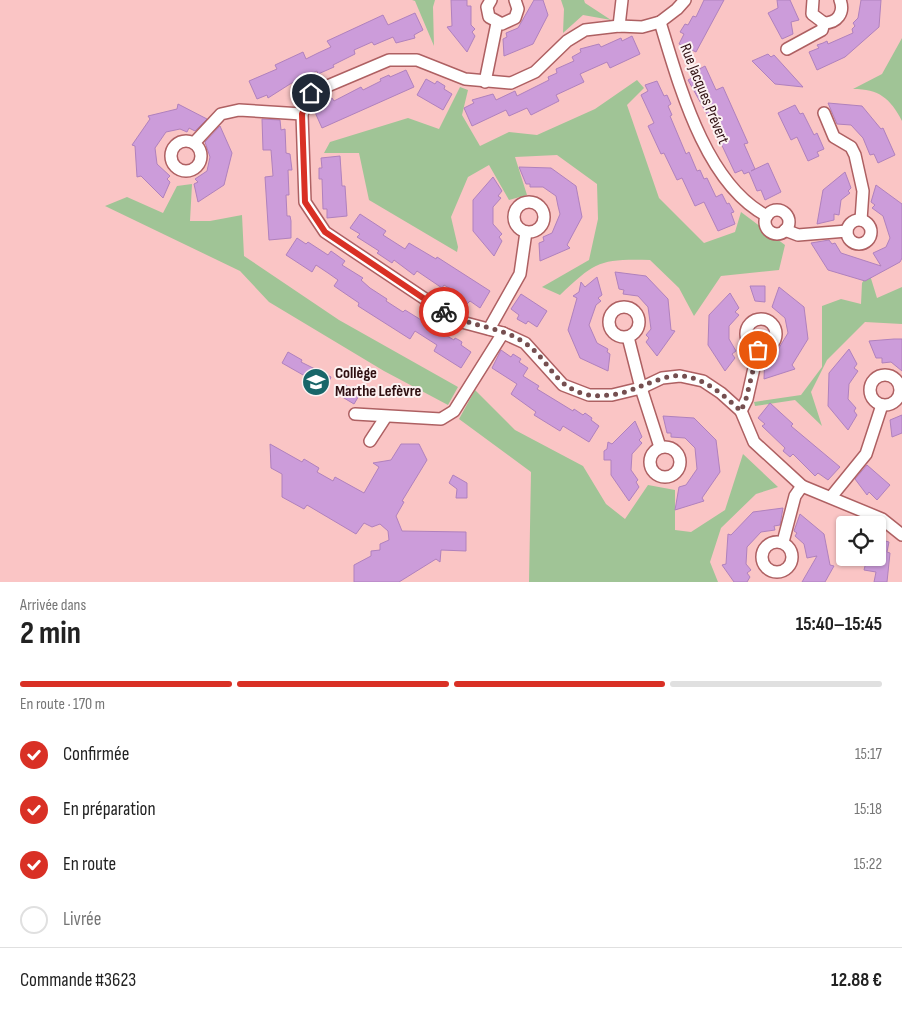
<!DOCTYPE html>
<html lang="fr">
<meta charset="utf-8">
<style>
body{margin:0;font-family:"Sofia Sans Condensed",sans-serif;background:#f2f2f2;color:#222;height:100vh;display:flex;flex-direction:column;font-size:19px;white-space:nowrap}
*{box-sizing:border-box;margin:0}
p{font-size:16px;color:#767676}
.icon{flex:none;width:28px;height:28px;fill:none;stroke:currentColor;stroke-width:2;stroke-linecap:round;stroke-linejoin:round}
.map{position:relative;height:582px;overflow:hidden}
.details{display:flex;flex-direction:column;background:#fff;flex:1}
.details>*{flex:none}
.tools{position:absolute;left:836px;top:516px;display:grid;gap:10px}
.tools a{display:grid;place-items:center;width:50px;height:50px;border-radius:5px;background:#fff;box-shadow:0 1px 4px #0004;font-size:25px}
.pin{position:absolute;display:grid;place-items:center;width:42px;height:42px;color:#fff;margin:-21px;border:2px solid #fff;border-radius:50%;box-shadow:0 1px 5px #0007}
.courier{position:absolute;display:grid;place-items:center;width:50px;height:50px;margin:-25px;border:4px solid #d93025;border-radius:50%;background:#fff;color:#222;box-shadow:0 1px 6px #0007}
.overview em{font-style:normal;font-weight:700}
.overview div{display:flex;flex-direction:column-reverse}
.overview{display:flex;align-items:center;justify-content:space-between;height:85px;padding:0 20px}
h1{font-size:32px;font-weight:700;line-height:38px}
.bar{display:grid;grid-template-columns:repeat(4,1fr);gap:8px 5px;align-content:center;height:60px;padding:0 20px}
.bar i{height:6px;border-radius:4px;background:#e0e0e0}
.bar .selected{background:#d93025}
.bar p{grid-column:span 4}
.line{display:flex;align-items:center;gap:12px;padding:0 20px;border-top:1px solid #e0e0e0}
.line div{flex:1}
ol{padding:0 20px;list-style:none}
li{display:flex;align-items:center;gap:15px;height:55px}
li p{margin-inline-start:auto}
li .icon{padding:5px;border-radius:50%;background:#d93025;color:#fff;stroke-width:4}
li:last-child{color:#767676}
li i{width:28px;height:28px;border:2px solid #e0e0e0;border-radius:50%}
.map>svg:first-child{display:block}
</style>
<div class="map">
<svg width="902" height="582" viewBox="0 0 902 582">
<rect width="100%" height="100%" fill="#fac5c5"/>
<g fill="#a0c496">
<polygon points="412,0 435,0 433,7 434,46 415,1"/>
<polygon points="561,0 584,0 585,3 611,20 583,15 563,33 564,9"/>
<path d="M902 38V121C890 98 879 89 853 89L882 74Z"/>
<path d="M637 80 644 88 627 105 659 198 704 243 735 232 741 212 785 245 779 270 721 276 694 316 679 288 650 260C600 259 596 261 560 295L542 287 589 260 598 219 597 184 557 155 515 157 527 195 509 200 489 165 468 177 451 217 458 247 457 252 369 200 359 153H324L330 142 408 118 439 129 460 87 468 90 462 115 480 146 509 132 537 135 595 109Z"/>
<polygon points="192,184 190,221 210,221 242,215 244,256 339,320 458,387 448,405 384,371 269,302 240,271 105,206 127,197 163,213 177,186"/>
<polygon points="869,272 877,298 902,287 902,324 865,322 827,360 811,392 822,426 795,400 755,406 754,402 801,395 822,367 822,306 841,299 861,304 862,283"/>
<polygon points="475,390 515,430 583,466 606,504 625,519 648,485 675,490 675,530 691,532 725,510 743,454 778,487 756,494 721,528 710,562 718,582 529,582 531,472 459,419"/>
</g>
<g fill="#cc9cda" stroke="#b081bd">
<polygon points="451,0 467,0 467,6 471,6 471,25 475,29 472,32 475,36 467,52 447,27 452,26"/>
<polygon points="534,0 543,0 548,15 533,44 504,56 503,39 507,37 506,33 518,28"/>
<polygon points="704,0 724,0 696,52 679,44 684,34 680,32 685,24 688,25 693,16 696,17"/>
<polygon points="777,0 790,0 799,20 791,22 793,34 782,39 768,13 778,8"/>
<polygon points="861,0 881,0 879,27 845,57 817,70 809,52 819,48 817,45 823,43 827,41 828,44 853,33 852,29 855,26 853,23 858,18"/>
<polygon points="415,13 423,30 414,35 415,38 396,43 393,37 374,45 372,42 354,50 355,54 333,65 334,67 318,74 317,71 290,84 268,98 267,95 257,99 249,81 277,69 275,65 303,52 306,59 318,53 331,47 327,41 383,15 388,25"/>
<polygon points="632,36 640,54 610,68 607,62 580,74 584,82 556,95 559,101 531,115 527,108 509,116 506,110 472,126 464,108 474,103 472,100 493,94 496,100 515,91 517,96 549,80 548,77 557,73 556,69 574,61 572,57 581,52 580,49 599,44 601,47 621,38 622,41"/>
<polygon points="768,54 771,57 774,55 803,87 775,84 752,61"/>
<polygon points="705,66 716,90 723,87 748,143 744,144 755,169 751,171 768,163 781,192 765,200 761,190 757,191 749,172 744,174 742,170 735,173 717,135 721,134 713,114 708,116 688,80 695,76 694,72"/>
<polygon points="406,70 414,87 322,128 314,110 325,105 324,102 332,98 334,101 361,87 363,90 381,81 380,79 389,75 390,77"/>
<polygon points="426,79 435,84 437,81 445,86 444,89 452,94 443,110 417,95"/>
<polygon points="657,81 664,96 667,95 671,104 668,106 672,115 670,116 686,154 689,152 697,171 700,170 704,179 707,178 716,197 722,194 727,204 729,203 734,212 731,213 735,224 718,231 704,202 695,206 682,178 677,180 664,153 661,154 648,126 654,123 641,95 648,91 645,85"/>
<polygon points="828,103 862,106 881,129 883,128 895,155 878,163 874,154 870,155 863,138 851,125 837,124"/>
<polygon points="178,104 207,119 195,131 189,128 187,132 180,129 166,132 155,148 157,164 170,176 167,179 170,182 163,198 141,176 137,177 135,146 132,145 150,119 148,116 177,109"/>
<polygon points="795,105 800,114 803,113 814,135 817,133 824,149 817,152 819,156 808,161 797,137 791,140 778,113"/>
<polygon points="262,119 280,120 281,130 285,129 286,153 290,154 292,170 288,170 289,195 286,195 287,216 290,216 291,221 291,238 269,240 265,177 273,176 271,150 263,150"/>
<polygon points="220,126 232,153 224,185 198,202 194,184 198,182 195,179 207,171 210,157 205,142"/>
<polygon points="340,156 342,186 345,186 347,216 327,218 327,209 323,209 322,179 319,179 319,168 322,168 321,158"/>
<polygon points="519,167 551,168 576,186 582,217 567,245 570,248 540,261 539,243 544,241 543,237 552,233 560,214 558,206 556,196 543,187 530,187 530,184 526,184"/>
<polygon points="845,172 851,188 848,191 850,193 841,200 839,215 834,214 834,220 817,224 823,190"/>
<polygon points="493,177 502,191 498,196 501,198 493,207 493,224 502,234 499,237 502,241 494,256 473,231 473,200"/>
<polygon points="876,185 902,204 902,258 900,262 865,281 828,270 811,243 829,240 832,244 835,243 841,253 881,266 873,253 886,247 890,238 883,216 872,208 875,205 871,202"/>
<polygon points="360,214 386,231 383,235 405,249 409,243 436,259 437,257 490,291 480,308 470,301 467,304 463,302 460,299 462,296 444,285 442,288 417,271 414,275 394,260 392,263 377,253 379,251 357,237 360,234 350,228"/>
<polygon points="297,238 306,244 308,242 328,255 331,251 345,261 342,265 363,278 361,280 370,288 387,299 386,301 403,312 405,310 426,323 430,316 444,325 440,332 454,340 455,338 459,340 462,342 461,345 471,352 461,368 434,351 437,345 415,331 410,339 358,306 359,303 334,286 338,280 328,273 316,265 312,272 286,255"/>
<polygon points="615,272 646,276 668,299 671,330 675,331 657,356 646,342 649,338 646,335 651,329 648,307 638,296 623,294 624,290 619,289"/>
<polygon points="597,277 602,295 598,298 601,301 596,305 589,325 597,343 608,349 607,352 610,354 608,371 580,358 568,330 577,298 573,296 579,292 581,282 585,287"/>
<polygon points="750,286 765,286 765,302 755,301"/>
<polygon points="779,287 804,307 808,339 792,365 795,369 764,379 765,351 771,361 774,359 773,354 776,353 788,333 785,318 772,307"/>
<polygon points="730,293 739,308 735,312 739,315 729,326 729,339 736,351 732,354 735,358 725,371 708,345 709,315"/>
<polygon points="521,294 547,311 537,327 528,321 526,324 517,319 519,315 511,309"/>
<polygon points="894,339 902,339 902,371 891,362 882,363 882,358 876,358 869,341"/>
<polygon points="849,349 857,364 854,368 858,371 849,384 848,399 856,408 854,411 857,415 848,430 828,406 829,373"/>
<polygon points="501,350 511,357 513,354 521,359 519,362 528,368 523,376 539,386 537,389 573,411 574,409 583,415 585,413 592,418 591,420 599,426 589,442 563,426 560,431 534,415 536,412 511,394 517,384 492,368"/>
<polygon points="288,352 302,360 301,362 331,377 326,388 282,363"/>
<polygon points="345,385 360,394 354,404 339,395"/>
<polygon points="770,403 793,424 791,426 840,467 828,480 818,473 815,476 793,454 790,457 783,451 785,448 762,426 765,424 758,418"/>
<polygon points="902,415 902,433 892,437 890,420"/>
<polygon points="663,416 694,418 716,440 720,472 702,498 704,501 675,510 679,487 686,485 697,469 695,448 685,438 671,437 671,433 667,433"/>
<polygon points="635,421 642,437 639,440 642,443 632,454 631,470 638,480 636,482 639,487 629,501 611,475 611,460 604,460 604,451 607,449 608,442 612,444"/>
<polygon points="270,444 302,462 304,459 319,468 317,472 333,481 335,477 364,493 379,467 373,463 391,460 401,444 419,444 427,460 402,501 404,502 396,516 402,531 466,532 466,551 441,550 440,562 436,559 399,582 354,582 354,565 371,556 371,551 380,550 380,544 389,540 388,531 380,524 372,527 364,523 356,534 307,505 304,509 282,497 282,474 271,468"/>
<polygon points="867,465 890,485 877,500 869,492 867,495 855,479"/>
<polygon points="453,475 467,483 467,498 456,498 457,489 449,483"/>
<polygon points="783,508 780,525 774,526 775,530 761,532 747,547 746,564 751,570 747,573 750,577 747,582 734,582 722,565 726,564 728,534 731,535 753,512"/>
<polygon points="800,514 824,534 830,565 834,566 825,582 802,582 817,556 807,558 804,544 795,536 797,533 794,531"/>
<polygon points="878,539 889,542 887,552 890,553 887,582 874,582 876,572 864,570 867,558 878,558"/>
</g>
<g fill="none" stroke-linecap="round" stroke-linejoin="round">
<g stroke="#ae6062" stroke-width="14">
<g id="minor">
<polyline points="491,0 487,7 489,17 502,24 515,18 518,9 515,0"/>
<polyline points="685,0 677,9 660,22 642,27 619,26 585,30 567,41 535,72 511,83 465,79 417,60 389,60 311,93 302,114 305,202 325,232 458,321 503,333 525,343 563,385 589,395 612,395 641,388 662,378 680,376 703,381 721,393 741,411 754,442 802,486 882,519 902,535"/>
<path d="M813 0 812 14 824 23C837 23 845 13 840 0"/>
<path d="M660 22C679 84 705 184 767 216"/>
<polyline points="619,26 622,0"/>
<polyline points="787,49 822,30 824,23"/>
<polyline points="485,82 497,23"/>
<polyline points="824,113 834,137 851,147 855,155 863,191 861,220"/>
<circle cx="186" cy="156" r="15"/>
<polyline points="194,143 221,114 239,110 302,114"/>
<circle cx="529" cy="217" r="15"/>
<circle cx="777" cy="222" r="12"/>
<circle cx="859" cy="232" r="12"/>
<polyline points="785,230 798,235 847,231"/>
<circle cx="624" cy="322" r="15"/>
<circle cx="761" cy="334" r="15"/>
<polyline points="489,329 520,274 526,232"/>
<polyline points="628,337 641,388 660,447"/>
<circle cx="885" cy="390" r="15"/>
<polyline points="741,411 747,399 758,350"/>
<polyline points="355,414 441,419 454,411 503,333"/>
<polyline points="370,441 385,418"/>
<circle cx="665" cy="462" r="15"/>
<polyline points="831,497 866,454 882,405"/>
<circle cx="777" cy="557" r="15"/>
<polyline points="783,542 795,496 802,486"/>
</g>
</g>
<use href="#minor" stroke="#fff" stroke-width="11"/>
</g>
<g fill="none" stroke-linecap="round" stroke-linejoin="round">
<path stroke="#754f50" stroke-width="5" stroke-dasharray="0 9" d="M444 312C469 327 501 326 525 343 550 360 553 387 588 395 598 397 612 395 622 393 636 389 647 383 661 379 693 367 719 391 741 411L746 399 758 350"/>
<polyline stroke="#d93025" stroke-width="6" points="311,93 302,114 305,202 325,232 444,312"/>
</g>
<defs>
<g id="school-disc" transform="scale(1.4375)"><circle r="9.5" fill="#186669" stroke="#fcf2f2"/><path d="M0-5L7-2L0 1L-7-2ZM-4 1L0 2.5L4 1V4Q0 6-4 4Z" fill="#fff"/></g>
</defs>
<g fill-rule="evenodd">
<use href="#school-disc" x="316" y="382"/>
</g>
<g text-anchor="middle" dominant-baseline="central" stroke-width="4" stroke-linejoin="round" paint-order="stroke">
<g font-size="16" fill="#2e0f11" stroke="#fcf2f2">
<text transform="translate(704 94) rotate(68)">Rue Jacques Prévert</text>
</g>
<g font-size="16" font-weight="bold" fill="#2e0f11" stroke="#fcf2f2" text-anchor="start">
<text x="335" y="373">Collège<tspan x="335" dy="18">Marthe Lefèvre</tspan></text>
</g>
</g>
</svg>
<div class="tools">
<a><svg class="icon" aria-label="locate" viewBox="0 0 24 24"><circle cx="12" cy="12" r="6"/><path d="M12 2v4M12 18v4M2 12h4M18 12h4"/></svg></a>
</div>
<div class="pin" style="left:758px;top:350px;background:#ea580c"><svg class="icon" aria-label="bag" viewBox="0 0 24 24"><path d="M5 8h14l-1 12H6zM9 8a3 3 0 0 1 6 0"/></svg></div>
<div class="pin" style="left:311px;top:93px;background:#1f2937"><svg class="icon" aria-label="home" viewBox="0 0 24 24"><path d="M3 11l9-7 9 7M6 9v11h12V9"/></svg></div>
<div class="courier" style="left:444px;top:312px"><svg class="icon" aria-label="bike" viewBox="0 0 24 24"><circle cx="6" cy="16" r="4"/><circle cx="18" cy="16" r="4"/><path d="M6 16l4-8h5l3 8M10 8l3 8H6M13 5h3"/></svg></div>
</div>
<section class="details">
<div class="overview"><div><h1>2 min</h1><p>Arrivée dans</p></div><em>15:40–15:45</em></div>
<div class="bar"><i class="selected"></i><i class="selected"></i><i class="selected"></i><i></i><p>En route · 170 m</p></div>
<ol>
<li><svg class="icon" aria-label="check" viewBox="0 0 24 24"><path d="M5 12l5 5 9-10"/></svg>Confirmée<p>15:17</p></li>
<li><svg class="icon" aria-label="check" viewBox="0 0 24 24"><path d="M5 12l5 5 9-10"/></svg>En préparation<p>15:18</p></li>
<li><svg class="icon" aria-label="check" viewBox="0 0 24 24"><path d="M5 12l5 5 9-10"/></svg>En route<p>15:22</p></li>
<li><i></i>Livrée</li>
</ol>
<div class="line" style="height:65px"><div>Commande #3623</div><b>12.88 €</b></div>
</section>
